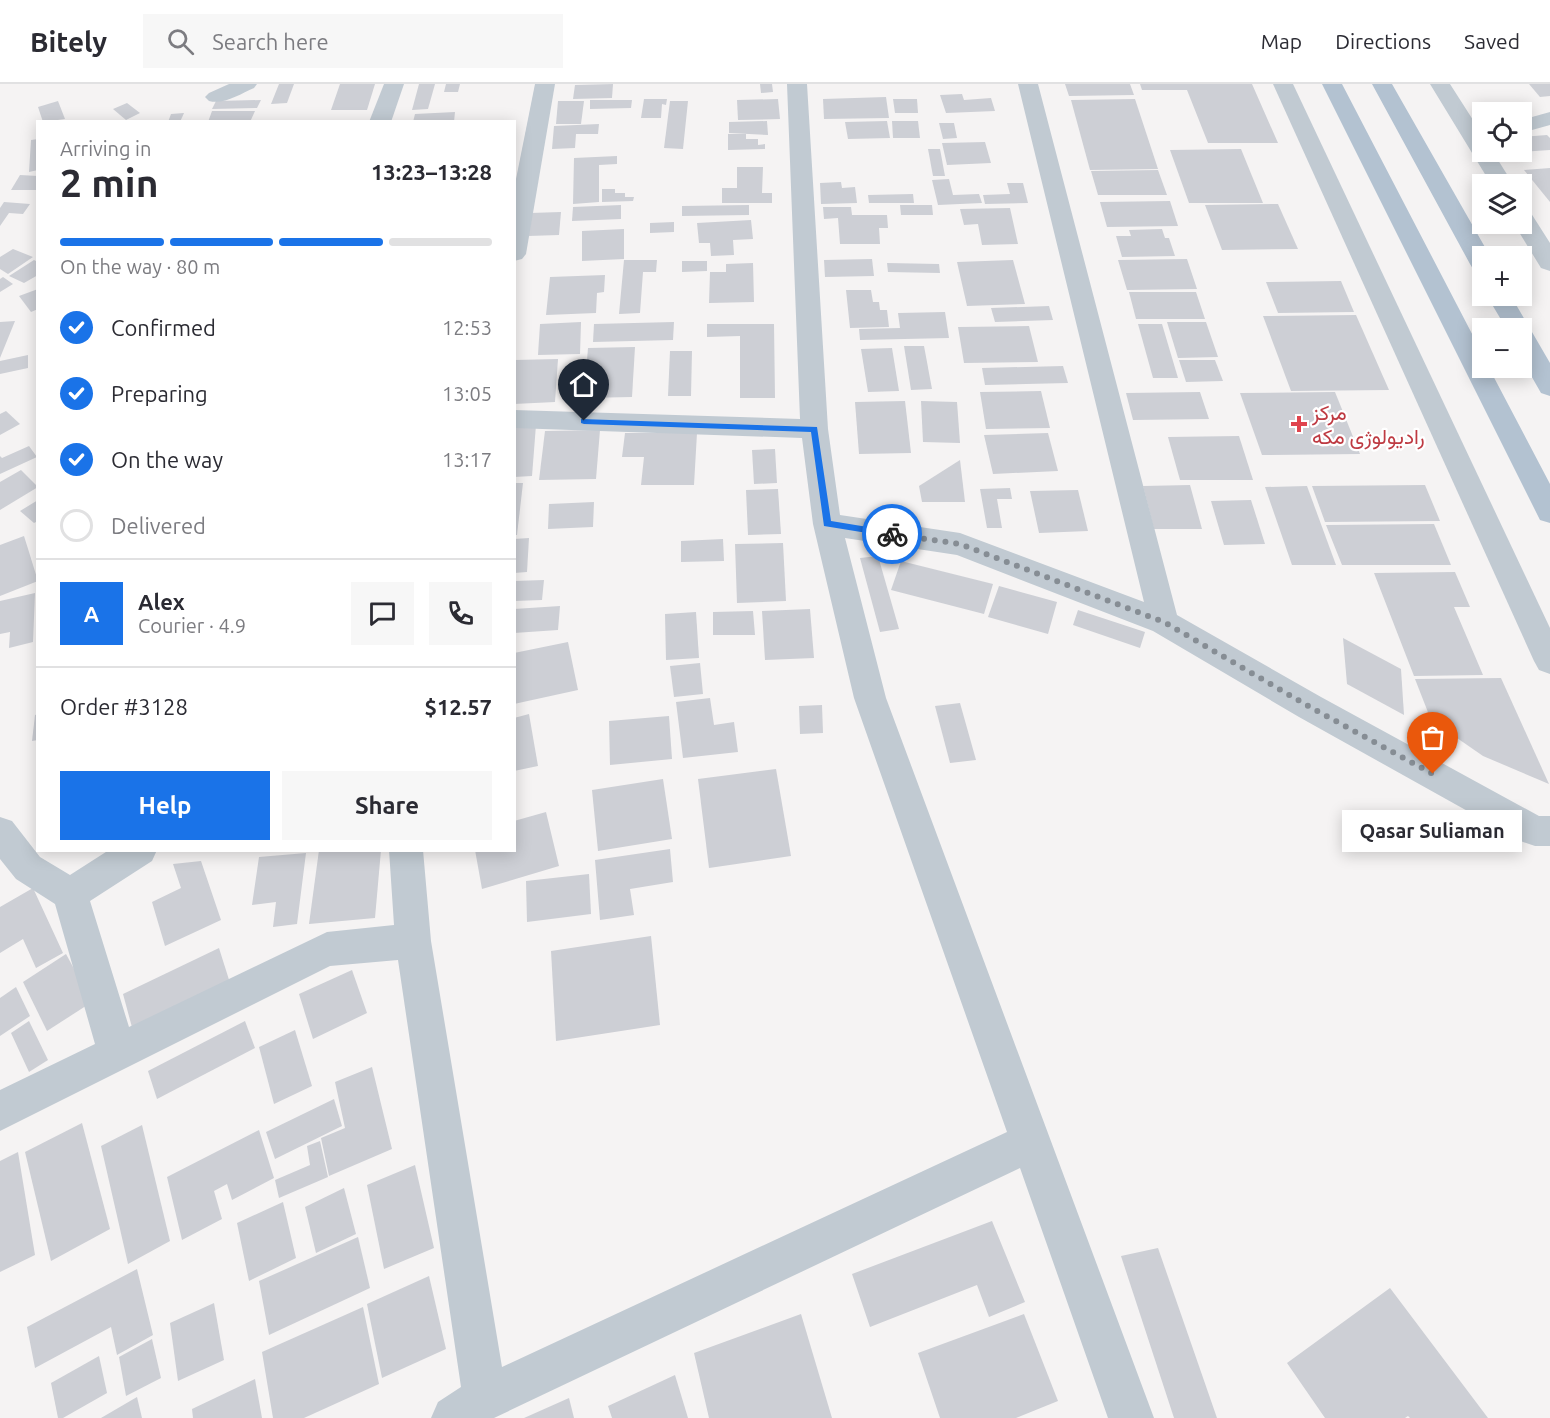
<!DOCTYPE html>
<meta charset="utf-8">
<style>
body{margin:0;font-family:Ubuntu,Vazirmatn,sans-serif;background:#f7f7f7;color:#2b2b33;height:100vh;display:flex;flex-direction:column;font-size:22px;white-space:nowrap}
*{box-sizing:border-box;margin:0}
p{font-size:20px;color:#7c7c81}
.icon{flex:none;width:33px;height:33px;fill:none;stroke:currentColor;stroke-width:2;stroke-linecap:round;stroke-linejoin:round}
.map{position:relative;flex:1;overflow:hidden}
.drawer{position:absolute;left:36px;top:36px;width:480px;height:732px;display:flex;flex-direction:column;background:#fff;border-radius:0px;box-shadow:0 3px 15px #0003}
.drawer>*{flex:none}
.buttons{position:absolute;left:1472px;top:18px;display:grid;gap:12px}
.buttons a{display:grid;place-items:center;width:60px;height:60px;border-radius:0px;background:#fff;box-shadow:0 3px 15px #0003;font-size:30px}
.pin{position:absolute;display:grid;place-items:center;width:51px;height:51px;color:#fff;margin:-62px -26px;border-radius:50% 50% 50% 0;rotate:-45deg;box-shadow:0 0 6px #0007}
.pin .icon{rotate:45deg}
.courier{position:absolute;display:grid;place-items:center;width:60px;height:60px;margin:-30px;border:4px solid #1a73e8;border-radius:50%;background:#fff;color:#222;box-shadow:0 2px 8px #0007}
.bubble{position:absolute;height:42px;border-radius:0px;background:#fff;box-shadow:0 3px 15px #0003;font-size:20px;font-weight:700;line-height:42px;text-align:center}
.headline em{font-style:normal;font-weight:700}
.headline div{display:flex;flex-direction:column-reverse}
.headline{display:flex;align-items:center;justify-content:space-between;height:102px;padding:0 24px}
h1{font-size:39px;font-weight:700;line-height:45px}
.bar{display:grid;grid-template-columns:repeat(4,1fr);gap:9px 6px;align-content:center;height:72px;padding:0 24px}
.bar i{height:8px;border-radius:4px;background:#e1e1e2}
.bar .selected{background:#1a73e8}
.bar p{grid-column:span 4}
.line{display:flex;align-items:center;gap:15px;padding:0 24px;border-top:2px solid #e1e1e2}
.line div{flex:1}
.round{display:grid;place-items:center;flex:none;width:63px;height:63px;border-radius:0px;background:#f7f7f7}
ol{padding:0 24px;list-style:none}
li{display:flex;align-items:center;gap:18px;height:66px}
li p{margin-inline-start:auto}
li .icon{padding:6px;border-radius:50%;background:#1a73e8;color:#fff;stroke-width:4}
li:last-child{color:#7c7c81}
li i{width:33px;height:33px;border:3px solid #e1e1e2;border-radius:50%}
.cta{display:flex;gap:12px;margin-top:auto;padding:12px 24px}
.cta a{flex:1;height:69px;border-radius:0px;background:#1a73e8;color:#fff;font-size:24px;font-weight:700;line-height:69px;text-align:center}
.cta a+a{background:#f7f7f7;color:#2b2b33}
header{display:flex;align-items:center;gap:36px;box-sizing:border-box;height:84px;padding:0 30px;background:#fff;border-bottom:2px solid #e1e1e2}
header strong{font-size:28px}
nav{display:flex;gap:33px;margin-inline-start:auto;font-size:21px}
.search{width:420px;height:54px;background:#f7f7f7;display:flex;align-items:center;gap:15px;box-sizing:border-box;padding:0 21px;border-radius:0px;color:#7c7c81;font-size:22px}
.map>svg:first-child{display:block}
</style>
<header>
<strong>Bitely</strong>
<div class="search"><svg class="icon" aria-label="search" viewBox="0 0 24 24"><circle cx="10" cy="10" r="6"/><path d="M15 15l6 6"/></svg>Search here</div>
<nav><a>Map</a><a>Directions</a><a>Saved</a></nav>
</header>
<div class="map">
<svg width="1550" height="1334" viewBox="0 0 1550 1334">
<rect width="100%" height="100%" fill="#f5f3f3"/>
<g fill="#cdcfd5">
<polygon points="279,0 294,0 287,19 271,20"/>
<polygon points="340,0 375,0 367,26 331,26"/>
<polygon points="419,0 435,0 428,25 412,26"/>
<polygon points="446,0 460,0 458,8 444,8"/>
<polygon points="613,0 612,14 573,15 575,1"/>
<polygon points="760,0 772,0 773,8 761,9"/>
<polygon points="1065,0 1130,0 1134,11 1069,12"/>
<polygon points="1140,0 1252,0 1278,59 1208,59 1187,6 1142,6"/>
<polygon points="1529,0 1550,0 1550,12 1540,13"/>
<polygon points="962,10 964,16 991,14 995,27 946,29 940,11"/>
<polygon points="886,13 889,34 824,35 823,15"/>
<polygon points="644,15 667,15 666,21 662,20 661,34 641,34"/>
<polygon points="778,15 780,35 738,36 737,16"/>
<polygon points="893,15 917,15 918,29 895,29"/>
<polygon points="1135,15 1158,85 1090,86 1071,16"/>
<polygon points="261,16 257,24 212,25 216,17"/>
<polygon points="590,16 632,16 631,24 590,25"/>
<polygon points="58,17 65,35 43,38 38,23"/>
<polygon points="558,17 584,17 581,40 556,40"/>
<polygon points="670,17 688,17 683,65 664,64"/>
<polygon points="127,19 140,29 126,36 113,25"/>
<polygon points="212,27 255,27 250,38 208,38"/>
<polygon points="455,28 454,38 413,38 415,30"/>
<polygon points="184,29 180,38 168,38 171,30"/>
<polygon points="767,37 768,51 729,49 729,38"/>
<polygon points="887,37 890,54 848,55 845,38"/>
<polygon points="892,37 918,37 920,54 893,54"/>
<polygon points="939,39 954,39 957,54 943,55"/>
<polygon points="599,40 598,50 576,50 575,64 552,65 554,42"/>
<polygon points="728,50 746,50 746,55 758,55 758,61 765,60 765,65 728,66"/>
<polygon points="1547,51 1550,54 1550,66 1521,68 1521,53"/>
<polygon points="38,55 38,86 29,88 31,56"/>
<polygon points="985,58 991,79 947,81 942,59"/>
<polygon points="928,65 940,65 945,92 933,92"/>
<polygon points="1241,65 1263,119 1189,119 1170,66"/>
<polygon points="617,72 617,80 599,81 599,118 573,120 574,74"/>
<polygon points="737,83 763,83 762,109 772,109 772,119 722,119 722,104 737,104"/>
<polygon points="1550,84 1550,118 1524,86"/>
<polygon points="1158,86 1167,111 1098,111 1091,87"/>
<polygon points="20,91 38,92 38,106 11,106"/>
<polygon points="949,95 953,111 979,110 982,119 938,121 932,96"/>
<polygon points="841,98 842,104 855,103 857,119 821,120 820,99"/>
<polygon points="1007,99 1023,99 1028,119 985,120 983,111 1010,110"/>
<polygon points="602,105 615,105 615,109 625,109 625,113 634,113 633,117 602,118"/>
<polygon points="913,110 914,119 869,119 868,111"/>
<polygon points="1170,117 1178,142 1107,143 1100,118"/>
<polygon points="4,118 30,120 23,130 9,129 0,142 0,124"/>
<polygon points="1278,120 1298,165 1222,166 1205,121"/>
<polygon points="621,121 621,135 572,137 573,123"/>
<polygon points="749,121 749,131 682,132 682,122"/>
<polygon points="900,121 932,121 933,131 901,131"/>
<polygon points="823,123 851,123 852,131 887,131 888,144 879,144 880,160 840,160 838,134 824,135"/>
<polygon points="1010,124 1018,160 982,161 978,140 964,141 960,125"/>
<polygon points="561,128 559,151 528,152 530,129"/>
<polygon points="751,136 753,155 733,156 734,171 711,172 710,159 699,159 697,139"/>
<polygon points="674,138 674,148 650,149 650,139"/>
<polygon points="624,145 624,175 582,177 582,147"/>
<polygon points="1162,145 1165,154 1169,154 1175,172 1122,173 1116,152 1131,152 1129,146"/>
<polygon points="13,165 33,173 8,190 0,185 0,173"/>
<polygon points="872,175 874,192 825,193 824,176"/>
<polygon points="1187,175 1197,205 1127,206 1118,176"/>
<polygon points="34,176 38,178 38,191 24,199 9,192"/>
<polygon points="624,176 657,176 656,188 643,188 640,229 619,230"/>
<polygon points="1013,176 1025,220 967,222 957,178"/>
<polygon points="682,177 707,177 707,187 682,188"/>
<polygon points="753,179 754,218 709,219 710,188 726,188 726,180"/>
<polygon points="887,179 939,180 940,189 888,188"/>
<polygon points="605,191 604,208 597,209 596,229 546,231 550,193"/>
<polygon points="3,193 13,200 0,208 0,195"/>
<polygon points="1341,197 1354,228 1278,229 1266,198"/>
<polygon points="38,205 38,225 31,228 19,212"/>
<polygon points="846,206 871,206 873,218 879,218 880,226 887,226 889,243 850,244"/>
<polygon points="1129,208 1196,208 1205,235 1136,235"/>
<polygon points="1049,222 1053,236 995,238 991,224"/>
<polygon points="945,228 949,254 860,256 859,245 900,244 898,229"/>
<polygon points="1356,231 1389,306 1291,307 1263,232"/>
<polygon points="15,237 0,274 0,238"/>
<polygon points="581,238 580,270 538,271 540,240"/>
<polygon points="674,238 673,256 593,258 594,240"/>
<polygon points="1167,238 1206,238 1218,273 1178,274"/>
<polygon points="707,240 774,240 775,314 740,314 740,252 707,253"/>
<polygon points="1138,240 1162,240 1178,294 1153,294"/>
<polygon points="1029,242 1038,278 964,279 958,243"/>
<polygon points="904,262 924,262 932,305 911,306"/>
<polygon points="635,263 632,313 584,314 588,264"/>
<polygon points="892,264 899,307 868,308 861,265"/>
<polygon points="670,267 692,267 691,312 668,312"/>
<polygon points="28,271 28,284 0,290 0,277"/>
<polygon points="558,275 555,318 514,320 514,276"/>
<polygon points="1179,276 1215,276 1223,297 1186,298"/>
<polygon points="1063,282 1068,299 985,301 982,284"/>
<polygon points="1041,307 1050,344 986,345 980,308"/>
<polygon points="1200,308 1209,335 1133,336 1126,309"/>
<polygon points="1335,308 1360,370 1262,371 1240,309"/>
<polygon points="905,317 911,369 859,370 855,318"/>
<polygon points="921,317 957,318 960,359 923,358"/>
<polygon points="6,327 20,340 0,351 0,330"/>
<polygon points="536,341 532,392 514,393 514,342"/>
<polygon points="600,346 596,395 539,396 545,347"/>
<polygon points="625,349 697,349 694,401 641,401 644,373 622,373"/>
<polygon points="1048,349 1058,387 993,390 984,351"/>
<polygon points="1239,352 1253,396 1180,396 1168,353"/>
<polygon points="29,362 37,373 0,390 0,372 2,374"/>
<polygon points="775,365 777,399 754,400 752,366"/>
<polygon points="960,376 965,418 922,418 919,402"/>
<polygon points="21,386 38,403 0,426 0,398"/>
<polygon points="514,399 523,399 517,451 514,451"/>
<polygon points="1190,401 1202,445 1154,445 1143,402"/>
<polygon points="1425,401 1440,437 1325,438 1312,402"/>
<polygon points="1307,402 1336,481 1292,481 1265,403"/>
<polygon points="1010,404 1012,415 997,415 1002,444 987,444 980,405"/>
<polygon points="778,405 781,450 748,451 746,406"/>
<polygon points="1078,406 1088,447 1039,449 1030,407"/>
<polygon points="38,416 38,437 34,439 20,427"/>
<polygon points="1251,416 1265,460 1224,461 1211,417"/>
<polygon points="594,418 593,443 548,445 549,420"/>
<polygon points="1434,440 1451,481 1342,481 1326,441"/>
<polygon points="24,452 38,497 0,512 0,461"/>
<polygon points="529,454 527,488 514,489 514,455"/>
<polygon points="723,455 724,477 681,478 681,457"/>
<polygon points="783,459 786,517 737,519 735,460"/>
<polygon points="878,472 899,545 880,548 860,474"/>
<polygon points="901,477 993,500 984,530 891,506"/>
<polygon points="1455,488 1470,523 1454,523 1483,591 1414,592 1374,489"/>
<polygon points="544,496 542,516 514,517 514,497"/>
<polygon points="999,502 1057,518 1048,550 988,533"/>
<polygon points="35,509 33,558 9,564 10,548 0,550 0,517"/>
<polygon points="560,522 558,546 514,549 514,525"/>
<polygon points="810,525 814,574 765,576 762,527"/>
<polygon points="1078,526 1145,548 1140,564 1073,541"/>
<polygon points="753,527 755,551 713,551 713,528"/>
<polygon points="696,528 699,574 666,576 665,530"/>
<polygon points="1343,554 1401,585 1404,631 1347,600"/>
<polygon points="568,558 578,606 514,620 514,569"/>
<polygon points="700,579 703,610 674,613 670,582"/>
<polygon points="1501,594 1549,700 1483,672 1431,636 1415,595"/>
<polygon points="710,614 714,641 734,638 738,668 683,674 676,618"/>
<polygon points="960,619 976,676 950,679 935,622"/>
<polygon points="822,621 823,649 800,650 799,622"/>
<polygon points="38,630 38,656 32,657 35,631"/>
<polygon points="529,630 538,682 514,687 514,634"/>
<polygon points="669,632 672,675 610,681 609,637"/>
<polygon points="776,685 791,772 709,784 698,695"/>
<polygon points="663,695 672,755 598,767 592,706"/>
<polygon points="546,728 559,782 482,805 475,766 514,766 514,737"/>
<polygon points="670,765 673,798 630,805 634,831 600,836 595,776"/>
<polygon points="319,766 381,766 375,834 309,840"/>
<polygon points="306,769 297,840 273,843 276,818 252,821 259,773"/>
<polygon points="201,777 221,836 165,862 152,818 181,804 173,780"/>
<polygon points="589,790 591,830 527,838 526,797"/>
<polygon points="33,804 63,869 36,884 23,855 0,869 0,823"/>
<polygon points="651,852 660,941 556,957 551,867"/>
<polygon points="219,864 230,899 133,947 123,910"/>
<polygon points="66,870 92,918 47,947 23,898"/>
<polygon points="352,886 367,929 313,955 299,910"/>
<polygon points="16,903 30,932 0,952 0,914"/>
<polygon points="29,937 48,976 29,988 11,949"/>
<polygon points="245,937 255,964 157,1015 148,987"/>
<polygon points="295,946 312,1002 274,1020 259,963"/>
<polygon points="372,983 392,1065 329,1092 321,1054 345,1044 335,998"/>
<polygon points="334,1015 342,1042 275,1075 266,1048"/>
<polygon points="82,1039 110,1145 51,1177 25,1068"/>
<polygon points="142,1041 170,1157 128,1180 101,1062"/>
<polygon points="259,1046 274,1094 232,1116 227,1100 214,1107 222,1135 182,1156 167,1093"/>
<polygon points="320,1057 328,1093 279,1114 275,1096 310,1081 307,1062"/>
<polygon points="18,1068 35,1171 0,1188 0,1077"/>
<polygon points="415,1081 434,1164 384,1185 367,1101"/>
<polygon points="344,1104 356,1150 316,1169 305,1123"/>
<polygon points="283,1118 296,1174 249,1197 237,1139"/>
<polygon points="992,1137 1025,1218 989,1233 977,1201 870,1243 852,1190"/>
<polygon points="358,1153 370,1204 269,1251 259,1197"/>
<polygon points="1158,1164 1217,1334 1174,1334 1121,1172"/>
<polygon points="137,1185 153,1251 117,1271 111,1243 35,1284 27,1243"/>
<polygon points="429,1192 446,1265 382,1294 367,1220"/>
<polygon points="1390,1204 1488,1334 1410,1334 1408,1332 1405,1334 1325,1334 1287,1279"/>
<polygon points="214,1219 224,1276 178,1297 170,1239"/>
<polygon points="363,1223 379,1300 304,1334 273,1334 262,1268"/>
<polygon points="801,1230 832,1334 709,1334 694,1269"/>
<polygon points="1024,1230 1058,1317 1016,1334 940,1334 918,1269"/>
<polygon points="152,1255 161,1294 126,1312 119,1273"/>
<polygon points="99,1272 107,1309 63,1334 58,1334 51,1299"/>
<polygon points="675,1291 688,1334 612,1334 608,1322"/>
<polygon points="255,1295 262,1334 193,1334 192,1325"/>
<polygon points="137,1313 142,1334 101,1334"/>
<polygon points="569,1314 574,1334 524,1334"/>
</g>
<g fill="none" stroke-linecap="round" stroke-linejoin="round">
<g fill="#c1cad2" fill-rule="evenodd">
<path d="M229 0H257L254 4C240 10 224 21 209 17L205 13 209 9Z"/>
<polygon points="384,0 404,0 391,38 369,38"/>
<polygon points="535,0 555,0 526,170 522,175 514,177 514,105"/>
<polygon points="787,0 807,0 828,345 840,431 960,449 1144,518 1018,0 1038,0 1177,531 1321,613 1539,732 1550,732 1550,762 1535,762 1523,758 1299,633 1153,547 957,471 845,454 886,614 1154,1334 1108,1334 1020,1084 494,1334 431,1334 438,1318 461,1303 398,876 330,882 0,1047 0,1006 95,960 55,820 16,795 0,775 0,733 12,737 40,773 70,791 109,766 157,766 152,777 90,817 129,943 327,848 394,841 389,766 423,766 431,857 502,1283 1007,1048 854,614 813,440 802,354 514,344 514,326 800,335"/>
<polygon points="1273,0 1293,0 1550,544 1550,590 1539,586 1534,577"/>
<polygon points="1430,0 1450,0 1482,50 1482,68 1493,68 1513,100 1491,100"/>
<polygon points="1550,28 1550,41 1521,49 1521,36"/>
<polygon points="1521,124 1529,126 1550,159 1550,187 1541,184 1514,140 1521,140"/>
</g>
<g fill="#b3c2d1" fill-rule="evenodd">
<polygon points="1322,0 1342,0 1482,269 1482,284 1489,284 1550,400 1550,439 1540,436"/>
<polygon points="1372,0 1392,0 1490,172 1482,172 1482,188 1473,185 1470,180"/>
<polygon points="1487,212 1511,212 1550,279 1550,312 1541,309 1521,274 1521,244 1506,244"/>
</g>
</g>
<polygon fill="#1a73e8" points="581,335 817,343 831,437 892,447 896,450 892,453 824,442 811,348 584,340 581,339"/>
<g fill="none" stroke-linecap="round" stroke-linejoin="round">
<polyline stroke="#868d94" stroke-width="6" stroke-dasharray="0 10.8" points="892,450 960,460 1164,538 1310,623 1433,690"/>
</g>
<path fill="#e0444e" stroke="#fff" stroke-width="2" d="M1296 331h6v6h6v6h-6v6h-6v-6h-6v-6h6z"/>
<g text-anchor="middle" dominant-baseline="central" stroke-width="4.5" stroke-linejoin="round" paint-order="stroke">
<g font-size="21" fill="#be3a42" stroke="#fff" text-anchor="start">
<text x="1312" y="328">مرکز<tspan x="1312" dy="24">رادیولوژی مکه</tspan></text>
</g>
</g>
</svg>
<div class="buttons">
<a><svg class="icon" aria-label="locate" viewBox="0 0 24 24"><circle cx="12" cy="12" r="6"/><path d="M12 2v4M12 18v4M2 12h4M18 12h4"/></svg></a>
<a><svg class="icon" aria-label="layers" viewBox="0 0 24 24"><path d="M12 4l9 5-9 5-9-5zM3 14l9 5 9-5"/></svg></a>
<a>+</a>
<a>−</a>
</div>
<div class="pin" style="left:1433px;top:690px;background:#ea580c"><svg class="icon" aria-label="bag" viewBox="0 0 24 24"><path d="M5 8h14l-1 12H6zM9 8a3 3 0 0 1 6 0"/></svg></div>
<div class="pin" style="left:584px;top:337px;background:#1f2937"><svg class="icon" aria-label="home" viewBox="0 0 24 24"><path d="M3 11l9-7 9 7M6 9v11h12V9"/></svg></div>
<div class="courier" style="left:892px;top:450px"><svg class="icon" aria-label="bike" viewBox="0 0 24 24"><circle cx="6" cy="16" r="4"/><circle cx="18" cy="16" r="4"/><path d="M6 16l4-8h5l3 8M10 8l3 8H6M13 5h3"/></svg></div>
<div class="bubble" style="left:1342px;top:726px;width:180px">Qasar Suliaman</div>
<section class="drawer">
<div class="headline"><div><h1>2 min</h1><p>Arriving in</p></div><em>13:23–13:28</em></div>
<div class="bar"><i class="selected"></i><i class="selected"></i><i class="selected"></i><i></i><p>On the way · 80 m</p></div>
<ol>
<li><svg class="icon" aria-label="check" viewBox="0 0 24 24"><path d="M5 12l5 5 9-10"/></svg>Confirmed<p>12:53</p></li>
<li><svg class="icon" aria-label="check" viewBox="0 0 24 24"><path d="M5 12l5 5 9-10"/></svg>Preparing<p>13:05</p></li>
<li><svg class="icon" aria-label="check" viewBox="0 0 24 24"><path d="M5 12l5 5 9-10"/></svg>On the way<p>13:17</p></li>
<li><i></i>Delivered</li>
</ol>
<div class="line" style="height:108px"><b class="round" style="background:#1a73e8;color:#fff">A</b><div><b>Alex</b><p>Courier · 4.9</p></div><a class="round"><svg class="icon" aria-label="chat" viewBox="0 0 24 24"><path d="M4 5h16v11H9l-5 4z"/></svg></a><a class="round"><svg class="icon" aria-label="phone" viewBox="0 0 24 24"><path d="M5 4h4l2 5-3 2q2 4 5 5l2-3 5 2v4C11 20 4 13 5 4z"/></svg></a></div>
<div class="line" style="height:78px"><div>Order #3128</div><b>$12.57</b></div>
<div class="cta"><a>Help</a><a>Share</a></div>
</section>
</div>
